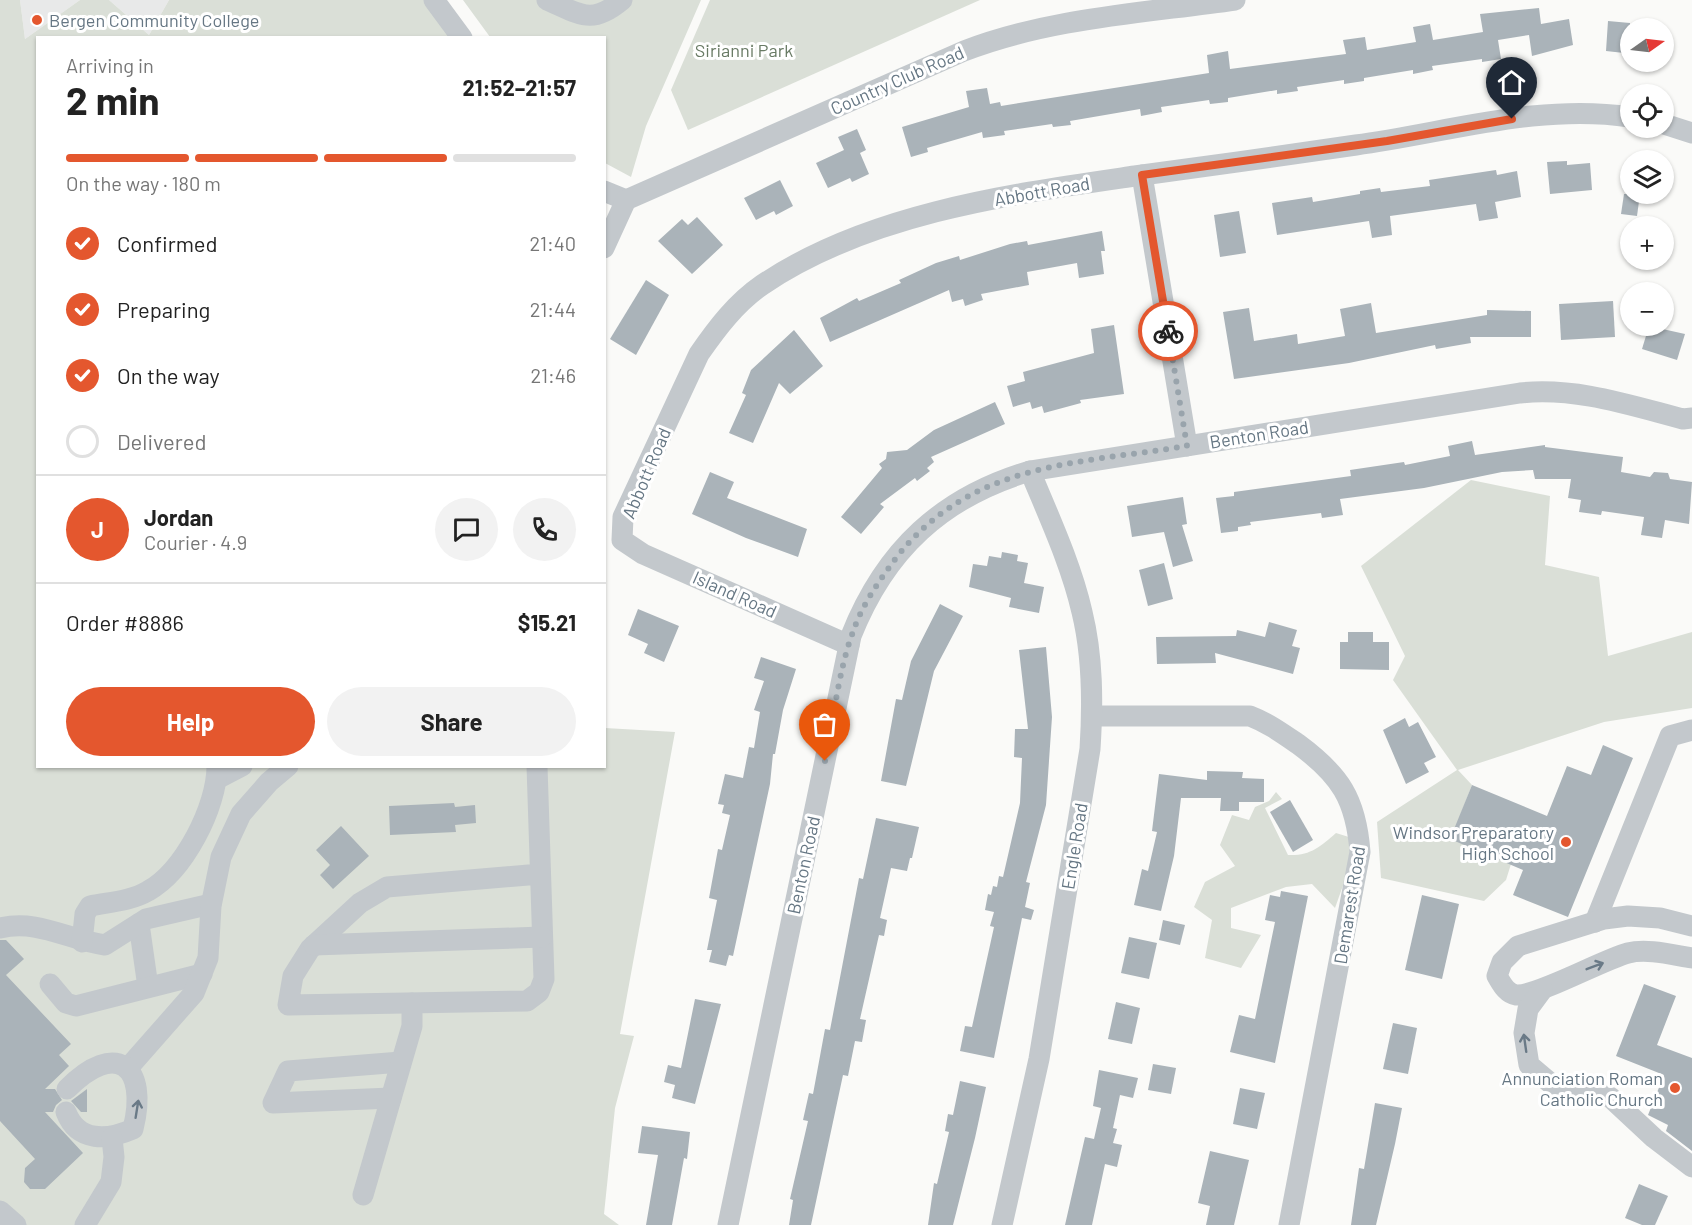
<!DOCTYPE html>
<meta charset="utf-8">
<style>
body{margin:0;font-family:Barlow,sans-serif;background:#f2f2f2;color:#222;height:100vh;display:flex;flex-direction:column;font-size:22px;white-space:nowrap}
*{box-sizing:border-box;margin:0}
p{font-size:20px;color:#767676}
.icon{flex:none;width:33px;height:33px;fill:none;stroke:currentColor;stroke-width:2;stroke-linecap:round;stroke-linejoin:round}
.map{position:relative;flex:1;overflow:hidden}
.sheet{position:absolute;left:36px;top:36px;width:570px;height:732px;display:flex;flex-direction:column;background:#fff;border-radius:0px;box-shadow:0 2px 4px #0004}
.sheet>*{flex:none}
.needle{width:39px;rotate:76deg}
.fabs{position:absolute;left:1620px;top:18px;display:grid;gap:12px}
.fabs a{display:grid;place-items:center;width:54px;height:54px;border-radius:50%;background:#fff;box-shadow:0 2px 4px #0004;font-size:30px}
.pin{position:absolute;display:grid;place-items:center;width:51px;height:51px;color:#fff;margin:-62px -26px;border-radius:50% 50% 50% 0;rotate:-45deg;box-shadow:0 0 6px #0007}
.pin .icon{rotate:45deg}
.courier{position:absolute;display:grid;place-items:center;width:60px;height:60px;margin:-30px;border:4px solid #e4572e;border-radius:50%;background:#fff;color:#222;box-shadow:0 2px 8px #0007}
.headline em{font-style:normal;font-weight:700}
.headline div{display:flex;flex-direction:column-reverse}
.headline{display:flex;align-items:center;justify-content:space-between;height:102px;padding:0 30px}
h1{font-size:39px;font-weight:700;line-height:45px}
.bar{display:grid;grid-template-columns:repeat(4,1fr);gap:9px 6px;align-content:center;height:72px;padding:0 30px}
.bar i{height:8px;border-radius:4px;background:#e0e0e0}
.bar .selected{background:#e4572e}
.bar p{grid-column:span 4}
.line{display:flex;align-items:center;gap:15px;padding:0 30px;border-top:2px solid #e0e0e0}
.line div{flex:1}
.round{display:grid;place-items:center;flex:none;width:63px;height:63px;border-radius:32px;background:#f2f2f2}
ol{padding:0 30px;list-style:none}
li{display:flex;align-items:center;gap:18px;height:66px}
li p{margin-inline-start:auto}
li .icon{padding:6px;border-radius:50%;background:#e4572e;color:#fff;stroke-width:4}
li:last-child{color:#767676}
li i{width:33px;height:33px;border:3px solid #e0e0e0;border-radius:50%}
.cta{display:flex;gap:12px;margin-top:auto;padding:12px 30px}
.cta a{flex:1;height:69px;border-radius:36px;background:#e4572e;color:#fff;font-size:24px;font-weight:700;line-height:69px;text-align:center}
.cta a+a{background:#f2f2f2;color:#222}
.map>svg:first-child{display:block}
</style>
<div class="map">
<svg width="1692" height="1225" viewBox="0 0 1692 1225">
<rect width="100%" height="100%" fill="#fafaf8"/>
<g fill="#e8e9e9">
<polygon points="20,0 80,0 25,39"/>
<polygon points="109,0 169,0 149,35"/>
</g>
<g fill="#dadfd7">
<polygon points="0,0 20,0 25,39 80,0 109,0 149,35 169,0 434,0 462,37 38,38 38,766 604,766 605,728 675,732 620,1034 634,1036 615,1108 604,1214 619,1225 0,1225"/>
<polygon points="463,0 701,0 646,126 631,177 605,163 604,38 490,37"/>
<polygon points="710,0 980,0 688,130 671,90"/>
<polygon points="1471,480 1550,496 1545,565 1599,577 1608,656 1692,632 1692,708 1604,722 1458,770 1472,785 1451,839 1511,864 1506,880 1484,901 1381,878 1377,822 1457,770 1393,680 1405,656 1361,566"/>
<path d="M1276 792 1282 799 1265 808 1288 855C1310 856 1320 847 1336 833L1352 838 1346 877 1335 908 1312 884 1286 887 1231 908V928L1261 935 1241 968 1205 958 1212 920 1194 907 1205 882 1235 866 1220 845 1232 815 1249 820 1255 807 1269 801Z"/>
</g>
<g fill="#aab3b9">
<polygon points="1539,8 1541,24 1569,19 1573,45 1532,56 1529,35 1498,40 1501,59 1482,62 1482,59 1432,66 1433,70 1413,74 1413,70 1364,78 1364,81 1344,84 1344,80 1297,87 1298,91 1277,94 1277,90 1228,98 1228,102 1210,104 1209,100 1161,107 1162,112 1141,116 1140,109 1070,121 1071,125 1053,127 1052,124 1004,131 1005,135 983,138 982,132 927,148 928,152 911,157 902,127 969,107 966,91 987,88 990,104 1000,102 1001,106 1209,73 1207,55 1228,51 1230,69 1346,54 1343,40 1365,37 1367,50 1416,42 1413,27 1430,24 1433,40 1483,32 1480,14"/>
<polygon points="1608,21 1630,23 1630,48 1625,47 1624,53 1606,51"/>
<polygon points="857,129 866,150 860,153 869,174 852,182 850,178 828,188 816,163 844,150 838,137"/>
<polygon points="1567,161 1567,165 1590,163 1592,190 1550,194 1547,162"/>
<polygon points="1496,170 1497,175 1517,171 1521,197 1495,202 1498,218 1479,221 1476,204 1390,216 1392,235 1372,238 1369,221 1277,235 1272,203 1312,197 1313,202 1360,194 1360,191 1380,188 1381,192 1430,186 1429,180"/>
<polygon points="780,180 793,206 776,215 774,211 756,220 744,198"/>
<polygon points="1624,194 1640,194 1637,216 1621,214"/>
<polygon points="1239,211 1246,253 1220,257 1214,215"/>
<polygon points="697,217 723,245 692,274 658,241 682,219 688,225"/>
<polygon points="1102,231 1105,251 1101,251 1104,274 1079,278 1077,263 1027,272 1029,285 981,294 983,300 965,306 963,299 952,302 949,290 830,342 820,318 857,298 859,301 901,283 899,280 936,263 959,256 960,260 1010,244 1027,241 1028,245"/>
<polygon points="646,280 669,295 636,355 610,339"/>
<polygon points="1613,301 1615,337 1561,340 1559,304"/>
<polygon points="1371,303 1376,333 1487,315 1487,310 1531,311 1531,337 1470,337 1471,343 1436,349 1435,345 1349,363 1234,379 1223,312 1249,308 1254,341 1297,334 1298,344 1345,336 1340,309"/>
<polygon points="1114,325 1124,394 1080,400 1081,403 1044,413 1042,406 1032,409 1030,402 1013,407 1007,386 1025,381 1023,372 1094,353 1091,329"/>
<polygon points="1649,326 1685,334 1677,360 1642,349"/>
<polygon points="794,330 823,366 790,394 779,383 753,443 729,433 746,395 742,393 751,370"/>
<polygon points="995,402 1005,424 931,457 934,462 927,468 930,471 917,481 915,478 880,504 884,507 861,534 841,517 882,468 879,464 886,459 887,452 907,450 934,430"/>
<polygon points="1472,441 1475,455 1545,445 1545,447 1623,457 1621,472 1650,477 1654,472 1668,473 1670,479 1692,482 1689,524 1665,520 1662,538 1641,535 1644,517 1602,511 1601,515 1579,512 1581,500 1568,498 1571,479 1535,479 1533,470 1502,472 1424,488 1340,499 1343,515 1322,518 1321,513 1250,522 1251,525 1238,527 1238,531 1221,533 1216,498 1234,496 1234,492 1351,476 1350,470 1404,462 1405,465 1450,456 1448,446"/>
<polygon points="710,472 734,482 727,498 807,529 798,557 746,538 692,514"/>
<polygon points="1183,497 1187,524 1182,525 1193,561 1173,567 1164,532 1132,537 1127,506"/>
<polygon points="1002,552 1018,555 1017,561 1028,563 1024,583 1044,587 1039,613 1009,607 1011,598 969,587 973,564 987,566 989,556 1001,558"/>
<polygon points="1164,563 1173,599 1148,606 1139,570"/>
<polygon points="940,604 963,616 934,671 906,786 881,781 896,699 902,700 911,661"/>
<polygon points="638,609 679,626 664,662 644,653 648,644 628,635"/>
<polygon points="1269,622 1297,630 1292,646 1300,648 1293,674 1215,653 1216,663 1157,664 1156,637 1236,636 1237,630 1265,637"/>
<polygon points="1348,632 1373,632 1373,642 1389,642 1389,670 1340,669 1340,642 1348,642"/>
<polygon points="1046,647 1052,717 1046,805 1026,882 1030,883 1025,907 1034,910 1031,920 1022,918 994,1058 960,1051 965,1026 972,1027 994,927 990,926 994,912 985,910 988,894 991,895 993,886 997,887 999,876 1003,877 1020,803 1022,758 1014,757 1015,729 1028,729 1019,650"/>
<polygon points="761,657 796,669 783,710 775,754 773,754 770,784 733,956 729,955 726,966 709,962 712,950 707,950 717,900 709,898 718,849 722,850 730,815 722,813 724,805 718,804 725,774 743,778 749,747 754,748 760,712 754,710 764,681 754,678"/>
<polygon points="1405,718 1409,727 1418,722 1436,757 1424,763 1429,772 1406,784 1383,730"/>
<polygon points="1603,745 1633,758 1568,917 1513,895 1523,870 1450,839 1472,785 1547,816 1567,766 1591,775"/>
<polygon points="1207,771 1243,772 1242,778 1264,779 1264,802 1239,802 1239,811 1220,811 1221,798 1181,798 1174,856 1161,911 1134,905 1142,869 1148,871 1157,832 1152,831 1159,774 1207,780"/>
<polygon points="1290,800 1313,840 1293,852 1270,812"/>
<polygon points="454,803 455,807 475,805 476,823 455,825 456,832 390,835 389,806"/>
<polygon points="876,818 919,827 912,858 910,858 907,871 891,868 880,918 887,920 884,936 879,935 860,1019 866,1020 862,1042 855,1041 848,1076 843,1075 811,1225 789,1225 793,1200 790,1199 808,1121 803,1120 809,1093 813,1094 825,1029 830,1030 859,878 863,879"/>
<polygon points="341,826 369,856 333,889 320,875 330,865 316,850"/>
<polygon points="1281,891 1308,896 1275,1063 1230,1052 1239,1015 1255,1019 1275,922 1265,920 1270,895 1280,897"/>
<polygon points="1422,895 1459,904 1442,979 1405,970"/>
<polygon points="1163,920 1185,925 1180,945 1159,940"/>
<polygon points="1129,937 1157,943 1149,979 1121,973"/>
<polygon points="0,940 6,940 24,959 6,975 71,1044 59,1055 69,1066 45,1089 55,1089 62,1100 56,1105 53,1112 45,1112 83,1153 45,1189 30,1189 24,1182 25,1168 35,1159 0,1121"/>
<polygon points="1644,984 1676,996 1657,1045 1692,1058 1692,1151 1666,1131 1668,1125 1648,1115 1664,1075 1616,1056"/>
<polygon points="695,999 721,1004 695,1104 672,1098 675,1085 664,1082 668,1065 681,1068"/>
<polygon points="1116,1002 1140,1008 1132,1044 1108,1039"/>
<polygon points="1393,1023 1417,1028 1408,1074 1383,1069"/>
<polygon points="1153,1064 1176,1068 1171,1094 1148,1090"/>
<polygon points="1099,1070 1138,1078 1133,1098 1120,1095 1113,1128 1117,1129 1113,1143 1122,1145 1117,1167 1105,1164 1092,1225 1065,1225 1085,1137 1094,1139 1101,1108 1093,1106"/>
<polygon points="960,1081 986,1087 975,1138 953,1225 928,1225 934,1183 937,1184 949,1132 945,1131 948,1114 953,1115"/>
<polygon points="1240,1088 1265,1093 1257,1129 1233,1124"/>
<polygon points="87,1089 87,1112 81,1112 71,1101"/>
<polygon points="1375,1103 1402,1108 1395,1144 1376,1225 1351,1225 1359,1168 1364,1169"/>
<polygon points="642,1126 690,1132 687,1159 684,1158 672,1225 646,1225 658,1155 638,1153"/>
<polygon points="1210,1151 1249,1160 1234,1225 1206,1225 1210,1206 1198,1203"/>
<polygon points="1639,1184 1668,1196 1655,1225 1642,1225 1625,1218"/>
</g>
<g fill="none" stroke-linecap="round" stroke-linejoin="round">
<g stroke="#c3c8cc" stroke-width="21">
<polyline points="434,0 462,38"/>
<path d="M547 0C580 14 591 26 622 0"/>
<polyline points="1664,124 1692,133"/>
<polyline points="1142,175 1187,446"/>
<polyline points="604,191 626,200"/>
<path d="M604 248 626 200 964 51C1049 18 1145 13 1235 0"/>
<path d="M849 645 643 554 622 540 623 517 699 354C717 328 736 303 762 285 868 213 1012 194 1135 176 1209 166 1282 156 1356 145 1446 133 1539 103 1630 117"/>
<path d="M1092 716H1250C1268 723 1282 733 1298 744 1340 775 1356 799 1360 852L1289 1225"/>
<polyline points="537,766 544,979 539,992 527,1001 288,1005 293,976 310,949 360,903 387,887 540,874"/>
<polyline points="217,779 242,766"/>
<polyline points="1595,922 1670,736 1692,730"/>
<polyline points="139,924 148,987"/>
<path d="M1692 926 1660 918 1628 916 1604 919 1518 946 1502 962 1497 976C1502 984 1506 993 1516 995 1536 997 1602 960 1628 953 1647 948 1673 955 1692 958"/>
<path d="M0 928C38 919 68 940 105 945L146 919 211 904"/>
<path d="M82 942 85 914 90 906C110 902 131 901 148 891 184 871 217 807 217 766"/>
<polyline points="314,945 542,937"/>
<polyline points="50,984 66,1003 76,1006 202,974"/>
<polyline points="1542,990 1528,1009 1524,1033 1529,1065 1555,1087 1567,1094 1583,1097 1596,1094 1610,1097 1654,1138 1692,1167"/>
<polyline points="128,1068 194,993 208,958 211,906 221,857 241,814 269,782 288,766"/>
<polyline points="391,1098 273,1103 288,1071 401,1062"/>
<path d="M66 1112C78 1143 108 1140 133 1129 149 1066 116 1039 67 1089"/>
<polyline points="363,1195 412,1026 412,1003"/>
<polyline points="0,1211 16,1225"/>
<polyline points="85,1225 111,1182 114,1157 112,1138"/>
<path d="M728 1225 851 636C885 550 942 497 1030 471L1520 393C1576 387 1629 405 1683 419L1692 418"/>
<path d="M1002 1225 1039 1059 1090 749C1093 703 1093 657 1082 612 1071 564 1049 517 1030 471"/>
</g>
</g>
<defs><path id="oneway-shaft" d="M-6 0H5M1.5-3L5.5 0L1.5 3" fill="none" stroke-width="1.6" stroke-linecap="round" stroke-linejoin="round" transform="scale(1.5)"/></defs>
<g stroke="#6a7a87">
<use href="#oneway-shaft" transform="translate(1595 966) rotate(-21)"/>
<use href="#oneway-shaft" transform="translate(1525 1043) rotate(-98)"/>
<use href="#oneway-shaft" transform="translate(137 1109) rotate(-81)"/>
</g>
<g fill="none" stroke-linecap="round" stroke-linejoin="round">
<path stroke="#99a4ac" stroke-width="6" stroke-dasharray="0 10.8" d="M825 761C833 722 839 668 853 632 862 605 879 581 896 558 971 462 1076 464 1187 446L1168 331"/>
<polyline stroke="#e4572e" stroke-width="8" points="1168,331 1142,175 1387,141 1512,119"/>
</g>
<g fill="#e4572e" stroke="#fff" stroke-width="2">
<circle cx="37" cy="20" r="6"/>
<circle cx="1566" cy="842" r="6"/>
<circle cx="1675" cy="1088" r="6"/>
</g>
<g text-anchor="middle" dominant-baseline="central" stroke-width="6" stroke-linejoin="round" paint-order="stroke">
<g font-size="18" fill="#657683" stroke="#fff" text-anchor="end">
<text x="49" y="20" text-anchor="start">Bergen Community College</text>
<text x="1554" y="832">Windsor Preparatory<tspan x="1554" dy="21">High School</tspan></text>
<text x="1663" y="1078">Annunciation Roman<tspan x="1663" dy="21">Catholic Church</tspan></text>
</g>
<g font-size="18" fill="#687a64" stroke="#fff">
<text x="744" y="50">Sirianni Park</text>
</g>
<g font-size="18" fill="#657683" stroke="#fff">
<text transform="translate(897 80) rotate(-24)">Country Club Road</text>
<text transform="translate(1042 191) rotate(-10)">Abbott Road</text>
<text transform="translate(1259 434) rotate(-9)">Benton Road</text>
<text transform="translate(646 473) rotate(-67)">Abbott Road</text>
<text transform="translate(735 594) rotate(24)">Island Road</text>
<text transform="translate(1074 846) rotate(-81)">Engle Road</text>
<text transform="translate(803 865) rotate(-78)">Benton Road</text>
<text transform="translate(1349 905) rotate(-81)">Demarest Road</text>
</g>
</g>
</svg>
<div class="fabs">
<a><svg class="needle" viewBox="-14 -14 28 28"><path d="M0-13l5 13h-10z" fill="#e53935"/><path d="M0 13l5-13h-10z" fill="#767676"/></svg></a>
<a><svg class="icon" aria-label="locate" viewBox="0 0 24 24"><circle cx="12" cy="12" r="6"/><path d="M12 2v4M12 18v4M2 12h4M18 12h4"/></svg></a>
<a><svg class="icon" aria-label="layers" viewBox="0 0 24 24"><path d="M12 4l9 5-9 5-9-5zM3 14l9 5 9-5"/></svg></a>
<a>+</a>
<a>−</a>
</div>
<div class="pin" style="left:825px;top:761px;background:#ea580c"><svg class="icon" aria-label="bag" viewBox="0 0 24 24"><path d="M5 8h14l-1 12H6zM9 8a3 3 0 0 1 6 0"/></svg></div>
<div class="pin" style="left:1512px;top:119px;background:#1f2937"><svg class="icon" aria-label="home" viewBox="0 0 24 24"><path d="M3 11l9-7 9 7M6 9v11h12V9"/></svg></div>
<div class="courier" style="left:1168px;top:331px"><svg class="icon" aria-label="bike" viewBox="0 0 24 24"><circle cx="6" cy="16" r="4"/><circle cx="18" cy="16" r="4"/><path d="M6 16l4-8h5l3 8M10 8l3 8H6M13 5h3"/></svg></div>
<section class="sheet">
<div class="headline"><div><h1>2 min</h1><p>Arriving in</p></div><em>21:52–21:57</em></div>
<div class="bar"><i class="selected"></i><i class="selected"></i><i class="selected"></i><i></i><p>On the way · 180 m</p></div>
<ol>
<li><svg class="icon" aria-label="check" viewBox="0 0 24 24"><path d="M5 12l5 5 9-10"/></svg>Confirmed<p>21:40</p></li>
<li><svg class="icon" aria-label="check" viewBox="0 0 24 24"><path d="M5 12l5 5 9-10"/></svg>Preparing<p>21:44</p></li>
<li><svg class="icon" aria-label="check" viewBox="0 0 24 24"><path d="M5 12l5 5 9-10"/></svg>On the way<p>21:46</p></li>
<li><i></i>Delivered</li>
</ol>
<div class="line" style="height:108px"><b class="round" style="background:#e4572e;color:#fff">J</b><div><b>Jordan</b><p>Courier · 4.9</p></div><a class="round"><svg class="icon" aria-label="chat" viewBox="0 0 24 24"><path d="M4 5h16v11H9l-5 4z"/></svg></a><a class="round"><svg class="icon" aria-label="phone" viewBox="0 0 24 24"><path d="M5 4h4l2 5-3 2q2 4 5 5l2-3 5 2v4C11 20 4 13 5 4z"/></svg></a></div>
<div class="line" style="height:78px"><div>Order #8886</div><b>$15.21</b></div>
<div class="cta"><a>Help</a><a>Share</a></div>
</section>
</div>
